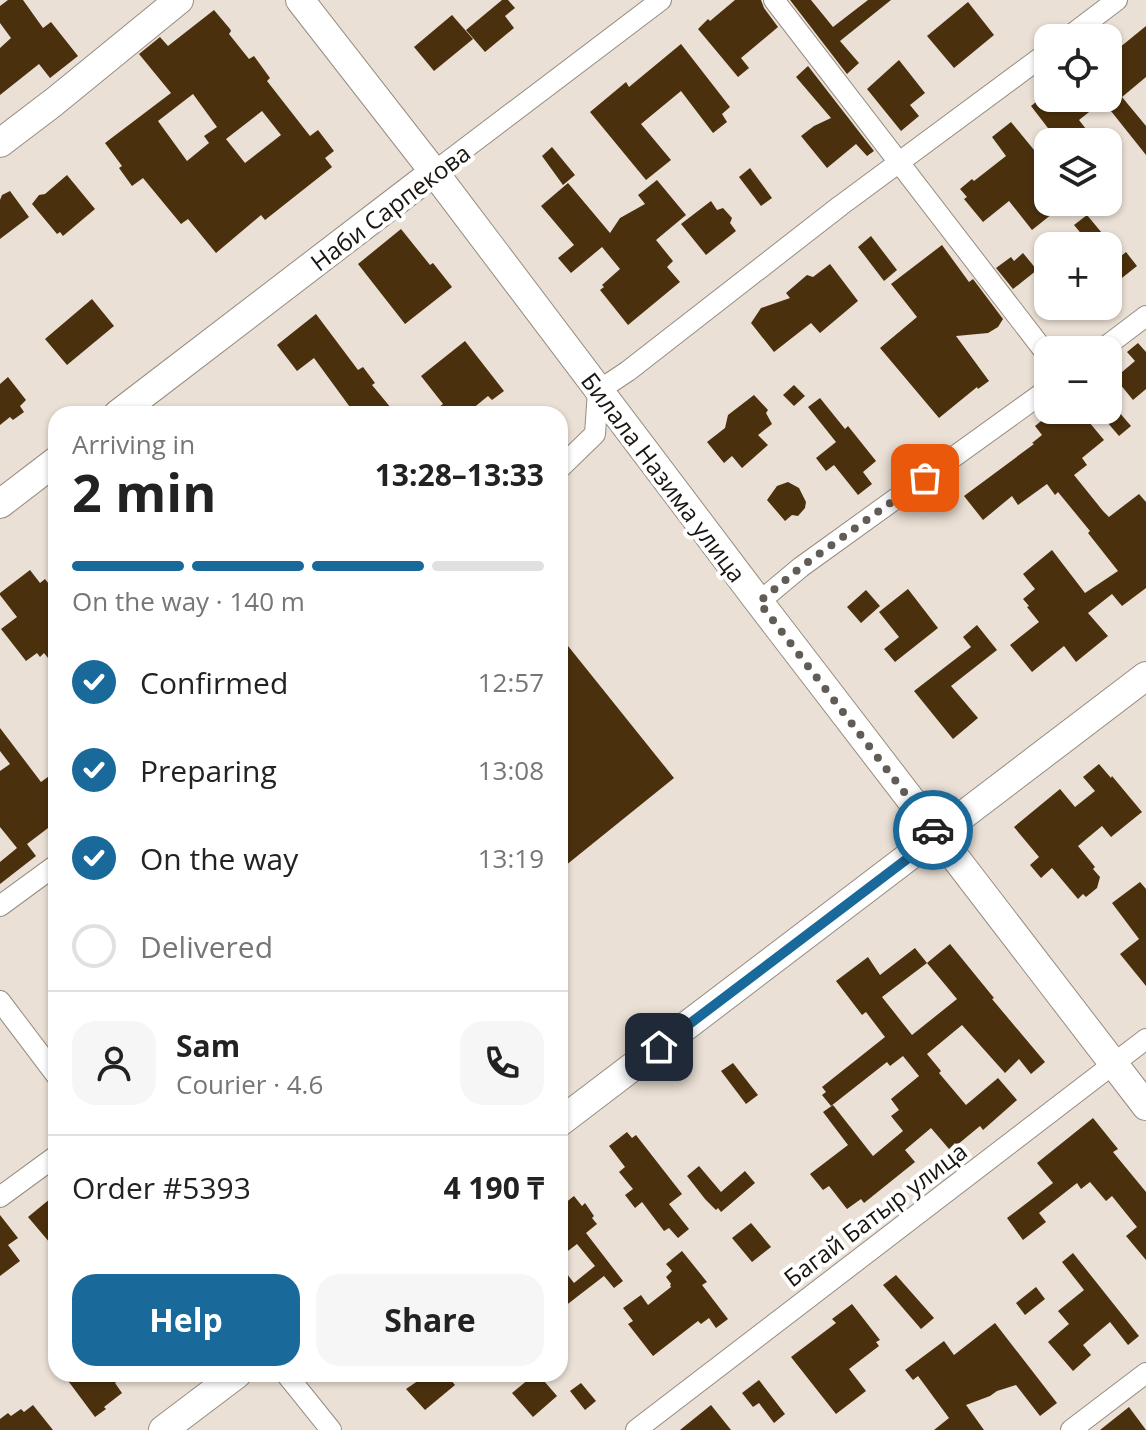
<!DOCTYPE html>
<meta charset="utf-8">
<style>
body{margin:0;font-family:"Open Sans",sans-serif;background:#f6f6f6;color:#222;height:100vh;display:flex;flex-direction:column;font-size:30px;white-space:nowrap}
*{box-sizing:border-box;margin:0}
p{font-size:26px;color:#767676}
.icon{flex:none;width:44px;height:44px;fill:none;stroke:currentColor;stroke-width:2;stroke-linecap:round;stroke-linejoin:round}
.map{position:relative;flex:1;overflow:hidden}
.sheet{position:absolute;left:48px;top:406px;width:520px;height:976px;display:flex;flex-direction:column;background:#fff;border-radius:24px;box-shadow:0 2px 6px #0004}
.sheet>*{flex:none}
.controls{position:absolute;left:1034px;top:24px;display:grid;gap:16px}
.controls a{display:grid;place-items:center;width:88px;height:88px;border-radius:16px;background:#fff;box-shadow:0 2px 6px #0004;font-size:40px}
.pin{position:absolute;display:grid;place-items:center;width:68px;height:68px;color:#fff;margin:-34px;border-radius:16px;box-shadow:0 4px 12px #0006}
.courier{position:absolute;display:grid;place-items:center;width:80px;height:80px;margin:-40px;border:6px solid #1a699b;border-radius:50%;background:#fff;color:#222;box-shadow:0 2px 10px #0007}
.summary em{font-style:normal;font-weight:700}
.summary div{display:flex;flex-direction:column-reverse}
.summary{display:flex;align-items:center;justify-content:space-between;height:136px;padding:0 24px}
h1{font-size:52px;font-weight:700;line-height:60px}
.bar{display:grid;grid-template-columns:repeat(4,1fr);gap:12px 8px;align-content:center;height:96px;padding:0 24px}
.bar i{height:10px;border-radius:6px;background:#e0e0e0}
.bar .selected{background:#1a699b}
.bar p{grid-column:span 4}
.line{display:flex;align-items:center;gap:20px;padding:0 24px;border-top:2px solid #e0e0e0}
.line div{flex:1}
.round{display:grid;place-items:center;flex:none;width:84px;height:84px;border-radius:24px;background:#f6f6f6}
ol{padding:0 24px;list-style:none}
li{display:flex;align-items:center;gap:24px;height:88px}
li p{margin-inline-start:auto}
li .icon{padding:8px;border-radius:50%;background:#1a699b;color:#fff;stroke-width:4}
li:last-child{color:#767676}
li i{width:44px;height:44px;border:4px solid #e0e0e0;border-radius:50%}
.action{display:flex;gap:16px;margin-top:auto;padding:16px 24px}
.action a{flex:1;height:92px;border-radius:24px;background:#1a699b;color:#fff;font-size:32px;font-weight:700;line-height:92px;text-align:center}
.action a+a{background:#f6f6f6;color:#222}
.map>svg:first-child{display:block}
</style>
<div class="map">
<svg width="1146" height="1430" viewBox="0 0 1146 1430">
<rect width="100%" height="100%" fill="#ebe0d5"/>
<g fill="#4b300d" fill-rule="evenodd">
<polygon points="8,0 23,0 43,28 51,22 78,56 50,78 39,64 0,95 0,48 11,38 0,23 0,6"/>
<polygon points="502,0 508,0 515,8 505,16 514,28 485,52 466,30"/>
<polygon points="735,0 761,0 764,8 778,27 741,58 749,68 738,77 698,29 708,19 710,21"/>
<polygon points="790,0 811,0 833,27 868,0 891,0 840,41 859,63 847,74"/>
<polygon points="968,2 994,35 954,68 927,36"/>
<path d="M214 10 230 29 231 31 229 34 249 59 254 56 270 78 267 81 310 136 318 130 334 151 325 158 332 167 265 220 261 215 216 253 188 219 181 224 143 178 132 186 119 168 122 166 105 143 171 93 139 54 160 37 168 46ZM193 94 217 127 204 136 209 143 187 161 158 121ZM262 111 281 135 245 163 226 139Z"/>
<polygon points="452,15 473,39 434,71 414,47"/>
<polygon points="1146,26 1146,77 1122,97 1146,126 1146,155 1103,101 1079,120 1096,142 1039,142 1051,132 1031,106 1041,98 1108,98 1108,57"/>
<polygon points="681,44 730,107 722,114 727,122 713,133 681,91 641,124 671,160 646,180 590,112 626,82 629,87"/>
<polygon points="899,60 925,93 910,105 919,116 901,131 867,89"/>
<polygon points="808,66 874,151 867,156 856,144 827,168 801,136 814,126 831,118 796,77"/>
<polygon points="1011,122 1048,167 1048,202 1067,202 1032,230 1009,201 983,222 964,199 967,197 960,189 972,179 974,181 1006,156 992,137"/>
<polygon points="552,147 575,175 563,185 542,156"/>
<polygon points="750,168 772,198 761,206 739,177"/>
<polygon points="67,175 95,209 63,236 60,232 57,234 32,204 39,195 45,194"/>
<polygon points="657,180 686,215 656,240 673,261 667,267 680,282 628,325 600,290 604,287 602,285 620,269 602,247 571,273 558,258 574,245 541,206 568,183 610,233 620,218 645,204 638,195"/>
<polygon points="10,191 29,217 0,239 0,200 2,195"/>
<polygon points="711,201 717,210 723,208 732,218 730,223 736,231 706,255 681,224"/>
<polygon points="1087,215 1121,256 1126,252 1137,266 1108,289 1108,246 1072,246 1084,237 1074,225"/>
<polygon points="401,229 430,265 433,263 452,287 405,324 358,264"/>
<polygon points="871,236 897,270 884,281 858,247"/>
<polygon points="942,245 969,282 973,279 1003,319 998,327 988,333 956,336 989,381 978,389 977,387 939,418 880,348 917,317 891,284"/>
<polygon points="1023,253 1037,270 1013,289 996,268 1011,257 1014,261"/>
<polygon points="830,264 858,301 820,333 811,323 774,352 751,323 761,308 790,298 786,293 807,275 813,277"/>
<polygon points="92,299 114,326 67,365 45,339"/>
<polygon points="316,314 358,370 363,367 375,383 372,385 396,414 355,414 314,358 297,371 277,345"/>
<polygon points="465,341 504,391 492,400 488,396 466,414 430,414 443,404 421,376"/>
<polygon points="1138,343 1146,352 1146,389 1133,400 1115,378 1135,361 1127,352"/>
<polygon points="8,377 26,400 20,406 24,412 13,420 10,417 0,425 0,384"/>
<polygon points="794,385 805,396 794,406 783,395"/>
<polygon points="754,395 768,410 766,413 772,424 758,435 768,445 742,468 732,456 724,463 707,442 725,428 728,415"/>
<polygon points="820,398 845,429 848,426 876,461 863,472 872,484 858,495 834,465 826,471 816,458 836,442 808,407"/>
<polygon points="1062,410 1079,410 1104,440 1082,458 1087,465 1074,475 1103,511 1109,517 1139,494 1146,502 1146,588 1122,606 1112,594 1088,613 1108,636 1076,662 1064,646 1032,672 1010,645 1039,622 1027,607 1029,606 1023,599 1035,589 1023,574 1052,550 1085,593 1118,571 1088,533 1090,531 1058,492 1055,495 1047,484 1018,505 1012,496 983,520 964,496 1034,444 1032,443 1042,435 1035,426 1045,418 1049,421"/>
<polygon points="1119,412 1131,426 1119,436 1107,422"/>
<polygon points="788,482 799,488 806,502 805,508 798,516 792,515 785,521 767,500 777,486"/>
<polygon points="30,570 40,583 45,579 56,593 56,668 44,653 40,657 37,653 26,661 1,629 17,617 0,595 0,593"/>
<polygon points="908,589 938,628 895,662 884,649 899,637 879,612"/>
<polygon points="866,590 880,606 861,623 847,607"/>
<polygon points="977,625 997,650 951,686 978,718 953,739 914,691 971,647 963,637"/>
<polygon points="560,636 674,778 560,870"/>
<polygon points="0,728 41,782 56,771 56,822 27,844 36,856 0,884 0,862 17,848 0,827 0,771 10,764 0,751"/>
<polygon points="1099,764 1111,778 1112,776 1142,812 1111,837 1102,826 1078,846 1095,867 1093,869 1100,877 1097,888 1086,897 1083,894 1078,899 1052,868 1041,878 1030,865 1039,857 1014,827 1060,789 1075,807 1095,791 1083,777"/>
<polygon points="1140,882 1146,889 1146,986 1120,954 1139,939 1112,903"/>
<path d="M950 944 994 998 992 999 1045 1062 1031 1074 1019 1059 1005 1073 962 1025 927 1054 941 1071 939 1073 966 1105 998 1078 1017 1100 983 1130 980 1126 957 1145 955 1143 949 1149 931 1128 905 1150 915 1162 864 1203 861 1199 847 1209 829 1186 823 1190 810 1174 848 1145 823 1112 833 1105 873 1156 903 1131 891 1116 899 1110 891 1099 919 1076 903 1056 890 1066 887 1062 831 1106 822 1095 826 1092 822 1087 885 1037 866 1012 862 1015 836 981 868 957 880 975 915 948 927 963ZM927 963 957 999 912 1035 882 997Z"/>
<polygon points="733,1063 758,1095 746,1104 721,1071"/>
<polygon points="1093,1118 1118,1149 1113,1152 1146,1192 1146,1260 1126,1236 1137,1227 1112,1196 1106,1201 1090,1182 1081,1189 1077,1183 1039,1213 1046,1222 1023,1240 1007,1218 1053,1183 1037,1163"/>
<polygon points="627,1132 632,1138 636,1135 682,1194 669,1204 689,1229 678,1238 669,1228 664,1231 642,1202 635,1208 625,1195 633,1189 619,1172 625,1167 609,1146"/>
<polygon points="699,1166 721,1192 745,1171 755,1183 721,1212 718,1208 716,1210 705,1199 687,1176"/>
<polygon points="56,1194 56,1250 28,1217"/>
<polygon points="574,1196 582,1206 585,1203 594,1216 592,1218 597,1224 586,1233 623,1281 614,1288 604,1276 560,1310 560,1265 574,1283 595,1266 577,1244 560,1257 560,1207"/>
<polygon points="0,1215 18,1238 8,1245 20,1261 0,1276"/>
<polygon points="751,1223 771,1247 752,1262 732,1238"/>
<polygon points="682,1251 707,1282 702,1285 728,1319 716,1328 709,1318 701,1324 698,1321 653,1356 628,1324 633,1321 623,1308 641,1295 648,1305 671,1287 670,1285 671,1284 666,1277 672,1271 666,1264"/>
<polygon points="1073,1253 1139,1336 1128,1345 1110,1322 1083,1345 1091,1355 1073,1371 1048,1342 1069,1324 1058,1311 1084,1290 1062,1262"/>
<polygon points="896,1275 934,1318 921,1329 883,1285"/>
<polygon points="1036,1287 1045,1299 1025,1315 1016,1303"/>
<polygon points="852,1304 880,1340 876,1342 879,1346 849,1369 866,1391 836,1414 791,1357 836,1323 832,1319"/>
<polygon points="995,1323 1057,1403 1040,1416 1016,1385 997,1391 990,1396 966,1405 984,1430 934,1430 949,1418 918,1376 913,1380 905,1370 944,1341 954,1355"/>
<polygon points="63,1374 127,1374 115,1383 122,1393 104,1407 106,1409 95,1417"/>
<polygon points="428,1374 446,1374 455,1385 425,1410 406,1389"/>
<polygon points="535,1374 538,1374 557,1396 533,1417 512,1393"/>
<polygon points="759,1380 785,1414 774,1423 759,1403 753,1407 742,1393"/>
<polygon points="581,1383 596,1401 585,1410 570,1391"/>
<polygon points="33,1405 53,1430 0,1430 0,1419 8,1413 11,1416 21,1409 24,1412"/>
<polygon points="711,1405 731,1430 680,1430"/>
<polygon points="1129,1407 1146,1430 1100,1430"/>
</g>
<g fill="none" stroke-linecap="round" stroke-linejoin="round">
<g stroke="#968c81" stroke-width="22">
<g id="street">
<polyline points="774,0 1048,356"/>
<polyline points="1067,38 1117,0"/>
<polyline points="434,172 661,0"/>
<polyline points="1101,350 1146,316"/>
<polyline points="560,468 595,434 598,391 628,371 840,206 1048,52"/>
<polyline points="759,602 801,567 1048,389"/>
<polyline points="0,906 56,865"/>
<polyline points="0,1001 56,1075"/>
<polyline points="0,1197 56,1156"/>
<polyline points="286,1374 331,1430"/>
<polyline points="636,1430 1146,1039"/>
<polyline points="1071,1430 1146,1373"/>
</g>
</g>
<g stroke="#968c81" stroke-width="30">
<g id="secondary">
<polyline points="300,0 434,172 759,602 1146,1106"/>
<polyline points="0,143 54,102 179,0"/>
<polyline points="118,414 434,172"/>
<polyline points="0,504 56,461"/>
<polyline points="560,1122 1146,676"/>
<polyline points="163,1430 237,1374"/>
</g>
</g>
<use href="#street" stroke="#fff" stroke-width="20"/>
<use href="#secondary" stroke="#fff" stroke-width="28"/>
</g>
<g fill="none" stroke-linecap="round" stroke-linejoin="round">
<polyline stroke="#625c56" stroke-width="8" stroke-dasharray="0 14.4" points="925,478 801,567 759,602 933,830"/>
<polyline stroke="#1a699b" stroke-width="10" points="659,1047 907,859 937,834 933,830"/>
</g>
<g text-anchor="middle" dominant-baseline="central" stroke-width="8" stroke-linejoin="round" paint-order="stroke">
<g font-size="24" fill="#191511" stroke="#fff">
<text transform="translate(390 207) rotate(-37)">Наби Сарпекова</text>
<text transform="translate(664 477) rotate(53)">Билала Назима улица</text>
<text transform="translate(875 1214) rotate(-37)">Багай Батыр улица</text>
</g>
</g>
</svg>
<div class="controls">
<a><svg class="icon" aria-label="locate" viewBox="0 0 24 24"><circle cx="12" cy="12" r="6"/><path d="M12 2v4M12 18v4M2 12h4M18 12h4"/></svg></a>
<a><svg class="icon" aria-label="layers" viewBox="0 0 24 24"><path d="M12 4l9 5-9 5-9-5zM3 14l9 5 9-5"/></svg></a>
<a>+</a>
<a>−</a>
</div>
<div class="pin" style="left:925px;top:478px;background:#ea580c"><svg class="icon" aria-label="bag" viewBox="0 0 24 24"><path d="M5 8h14l-1 12H6zM9 8a3 3 0 0 1 6 0"/></svg></div>
<div class="pin" style="left:659px;top:1047px;background:#1f2937"><svg class="icon" aria-label="home" viewBox="0 0 24 24"><path d="M3 11l9-7 9 7M6 9v11h12V9"/></svg></div>
<div class="courier" style="left:933px;top:830px"><svg class="icon" aria-label="car" viewBox="0 0 24 24"><path d="M5 17H2v-5l4-1 3-4h7l3 4 3 1v5h-3M9 17h6M6 11h13"/><circle cx="7" cy="17" r="2"/><circle cx="17" cy="17" r="2"/></svg></div>
<section class="sheet">
<div class="summary"><div><h1>2 min</h1><p>Arriving in</p></div><em>13:28–13:33</em></div>
<div class="bar"><i class="selected"></i><i class="selected"></i><i class="selected"></i><i></i><p>On the way · 140 m</p></div>
<ol>
<li><svg class="icon" aria-label="check" viewBox="0 0 24 24"><path d="M5 12l5 5 9-10"/></svg>Confirmed<p>12:57</p></li>
<li><svg class="icon" aria-label="check" viewBox="0 0 24 24"><path d="M5 12l5 5 9-10"/></svg>Preparing<p>13:08</p></li>
<li><svg class="icon" aria-label="check" viewBox="0 0 24 24"><path d="M5 12l5 5 9-10"/></svg>On the way<p>13:19</p></li>
<li><i></i>Delivered</li>
</ol>
<div class="line" style="height:144px"><a class="round"><svg class="icon" aria-label="person" viewBox="0 0 24 24"><circle cx="12" cy="8" r="4"/><path d="M4 21q1-7 8-7t8 7"/></svg></a><div><b>Sam</b><p>Courier · 4.6</p></div><a class="round"><svg class="icon" aria-label="phone" viewBox="0 0 24 24"><path d="M5 4h4l2 5-3 2q2 4 5 5l2-3 5 2v4C11 20 4 13 5 4z"/></svg></a></div>
<div class="line" style="height:104px"><div>Order #5393</div><b>4 190 ₸</b></div>
<div class="action"><a>Help</a><a>Share</a></div>
</section>
</div>
